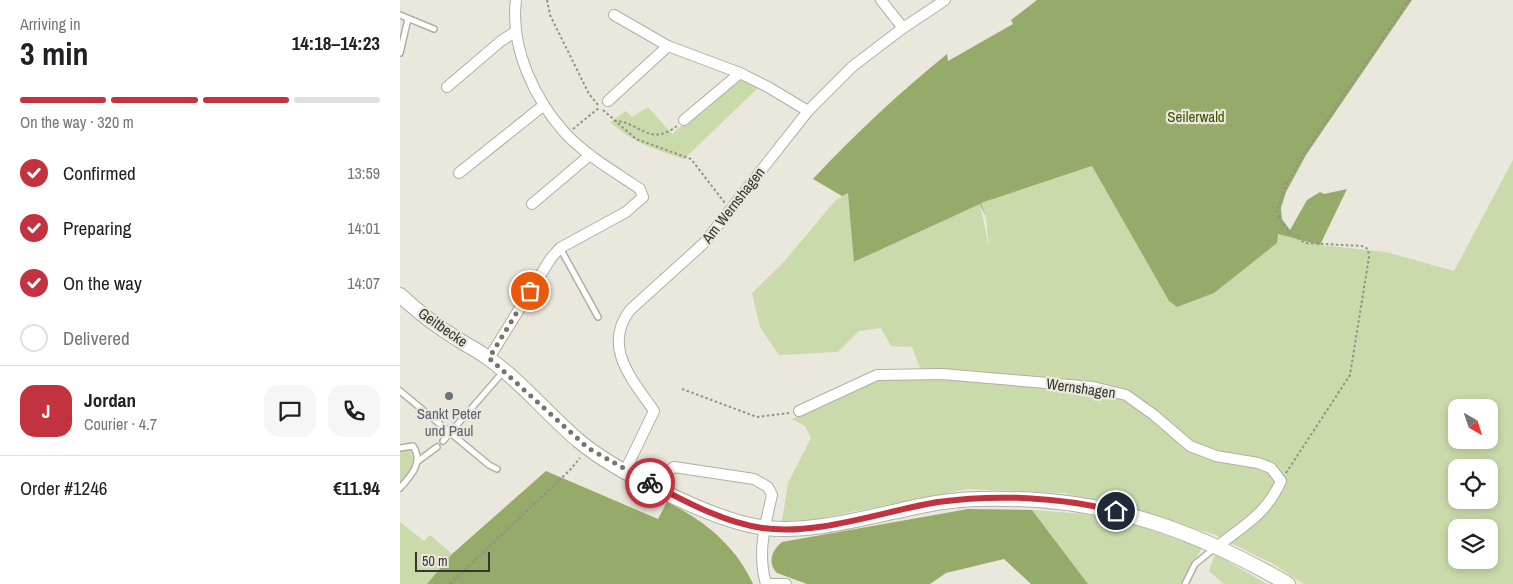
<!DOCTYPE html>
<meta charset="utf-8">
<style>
body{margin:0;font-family:"Archivo Narrow",sans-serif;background:#f6f6f6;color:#202124;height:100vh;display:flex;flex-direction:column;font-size:19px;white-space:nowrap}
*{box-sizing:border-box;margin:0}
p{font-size:16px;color:#757577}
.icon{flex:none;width:28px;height:28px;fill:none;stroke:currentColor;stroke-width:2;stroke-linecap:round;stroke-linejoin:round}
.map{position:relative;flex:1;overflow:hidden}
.details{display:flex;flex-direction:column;background:#fff;width:400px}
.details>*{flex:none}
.needle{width:32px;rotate:141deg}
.fabs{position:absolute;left:1048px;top:399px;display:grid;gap:10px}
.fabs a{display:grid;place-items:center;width:50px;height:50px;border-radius:10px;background:#fff;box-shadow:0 2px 8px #0003;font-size:25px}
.scale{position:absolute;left:15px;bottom:12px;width:75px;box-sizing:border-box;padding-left:5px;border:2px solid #363531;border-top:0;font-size:14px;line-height:18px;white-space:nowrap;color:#363531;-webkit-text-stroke:4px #eae8dd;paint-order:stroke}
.pin{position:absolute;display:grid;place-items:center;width:42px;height:42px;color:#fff;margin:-21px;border:2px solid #fff;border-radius:50%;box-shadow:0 1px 5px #0007}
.courier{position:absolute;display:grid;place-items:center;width:50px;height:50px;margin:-25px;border:4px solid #c2323f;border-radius:50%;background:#fff;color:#222;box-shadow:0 1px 6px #0007}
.overview em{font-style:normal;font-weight:700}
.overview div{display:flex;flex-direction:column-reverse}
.overview{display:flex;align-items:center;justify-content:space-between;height:85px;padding:0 20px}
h1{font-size:32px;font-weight:700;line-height:38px}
.bar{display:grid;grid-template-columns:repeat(4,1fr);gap:8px 5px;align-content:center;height:60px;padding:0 20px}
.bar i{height:6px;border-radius:4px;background:#e0e0e0}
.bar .current{background:#c2323f}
.bar p{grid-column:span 4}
.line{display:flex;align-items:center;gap:12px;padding:0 20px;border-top:1px solid #e0e0e0}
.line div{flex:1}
.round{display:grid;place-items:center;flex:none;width:52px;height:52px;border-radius:15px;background:#f6f6f6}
ol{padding:0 20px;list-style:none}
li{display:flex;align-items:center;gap:15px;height:55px}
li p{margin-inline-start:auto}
li .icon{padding:5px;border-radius:50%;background:#c2323f;color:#fff;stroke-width:4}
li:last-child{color:#757577}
li i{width:28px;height:28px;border:2px solid #e0e0e0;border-radius:50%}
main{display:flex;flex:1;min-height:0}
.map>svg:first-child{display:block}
</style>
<main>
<section class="details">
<div class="overview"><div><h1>3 min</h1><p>Arriving in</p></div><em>14:18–14:23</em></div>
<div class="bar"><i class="current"></i><i class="current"></i><i class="current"></i><i></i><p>On the way · 320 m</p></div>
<ol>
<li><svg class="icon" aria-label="check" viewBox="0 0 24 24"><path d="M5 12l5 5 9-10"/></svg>Confirmed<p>13:59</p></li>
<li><svg class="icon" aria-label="check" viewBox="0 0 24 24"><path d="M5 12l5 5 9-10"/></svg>Preparing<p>14:01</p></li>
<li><svg class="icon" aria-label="check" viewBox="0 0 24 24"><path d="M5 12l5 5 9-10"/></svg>On the way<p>14:07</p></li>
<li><i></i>Delivered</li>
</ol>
<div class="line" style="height:90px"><b class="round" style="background:#c2323f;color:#fff">J</b><div><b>Jordan</b><p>Courier · 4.7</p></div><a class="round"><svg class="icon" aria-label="chat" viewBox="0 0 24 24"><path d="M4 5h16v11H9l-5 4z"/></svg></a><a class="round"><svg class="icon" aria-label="phone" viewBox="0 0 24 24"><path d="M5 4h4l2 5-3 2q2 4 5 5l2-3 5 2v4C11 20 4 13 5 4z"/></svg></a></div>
<div class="line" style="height:65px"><div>Order #1246</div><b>€11.94</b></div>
</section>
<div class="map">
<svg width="1113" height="584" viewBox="0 0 1113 584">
<rect width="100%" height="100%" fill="#eae8dd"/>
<g fill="#cadaaa" fill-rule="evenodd">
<path d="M339 76 359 87 284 159C256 150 232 142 210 122L226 111 232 117 248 107 272 134Z"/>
<path d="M1113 160V584H904L875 565 813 534 665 493 568 489 411 520 382 521 388 483 411 438 405 426 392 419 479 378H519L520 368 512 347 491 346 481 328 459 331 438 352 379 355 360 327 352 293 382 264 435 201 448 192 455 262 580 204 589 248 586 217 581 203 692 166 769 301 777 307 878 234 920 245 986 252 1054 271ZM1056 408H1089V440H1056ZM1056 468H1089V500H1056ZM1056 528H1089V560H1056Z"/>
<path d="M4 450H9C19 462 8 474 0 484V451Z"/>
<polygon points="632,510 685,514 734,524 802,548 780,584 688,584"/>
<polygon points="0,522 24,541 30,535 52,554 27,584 0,584"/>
<polygon points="815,554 867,584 824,584 809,571"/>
</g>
<g fill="#96ab69">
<path d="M637 0H1012L906 155 886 192 881 208 882 219 890 230 907 200 920 192 924 194 947 189 920 245 878 234 877 243 814 293 777 307 769 301 692 166 581 203 586 217 580 204 454 262 448 193 442 196 413 179C455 134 499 93 547 54L548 61 613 24 611 20Z"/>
<path d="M146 471 258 519 267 502C304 520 336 546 353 584H27L52 554Z"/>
<path d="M568 509 632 510 688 584H631L604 559 546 573 530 584H407L377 573C367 563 372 550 382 542Z"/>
</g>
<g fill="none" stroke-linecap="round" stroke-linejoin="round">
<g stroke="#b1afa5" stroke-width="8">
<g id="lane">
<polyline points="0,15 34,29"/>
<polyline points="0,53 8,19"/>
<polyline points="160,248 198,317"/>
<polyline points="0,391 89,465 97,469"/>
<polyline points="43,441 103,372"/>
<path d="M0 448 13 446C24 462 11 476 0 488"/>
<polyline points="18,461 37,447"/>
<polyline points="785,584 795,564 816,547"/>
</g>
</g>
<g stroke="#b1afa5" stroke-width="12">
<g id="street">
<polyline points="481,0 503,28"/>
<polyline points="214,15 268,46 340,73 368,87 408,111"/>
<polyline points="47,87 101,41 115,32"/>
<polyline points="208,101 268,46"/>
<polyline points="284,120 340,73"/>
<polyline points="59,173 144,105"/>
<polyline points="132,204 190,155"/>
<path d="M89 358 151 258 160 248 226 212 243 197 240 189C215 172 187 156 166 134 134 99 110 47 116 0"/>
<path d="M399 411 477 375 542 374 693 387 726 395 754 415 790 446 816 456 858 463 871 468 881 481C866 514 846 524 818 546"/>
<path d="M225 471 254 411C232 379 202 347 230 310L304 243 408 111 453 66 503 28 545 0"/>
<path d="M251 484 274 467 354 479 368 487 372 495C365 526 357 553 366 584"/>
<polyline points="369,584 386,584"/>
</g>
</g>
<g stroke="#b1afa5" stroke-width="16">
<path id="secondary" d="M0 295C18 312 38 327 59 340 68 346 79 351 88 358 121 381 148 415 179 441 216 472 313 520 360 527 411 536 484 512 536 503 560 499 585 498 609 499 713 500 800 533 888 584"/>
</g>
<g stroke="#93928a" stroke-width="2" stroke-dasharray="2.5 2.5" stroke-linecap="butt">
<polyline points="147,0 150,15 189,94 198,105"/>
<polyline points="203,110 236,139 291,159 325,203"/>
<path d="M214 121C238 120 249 149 278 125"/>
<polyline points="173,129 200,107"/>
<polyline points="282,389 357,417 389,413"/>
<polyline points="886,473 950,375 969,257 968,249 962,246 905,243 892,234 882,223 877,211 885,187 905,152 1009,0"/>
<polyline points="50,584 170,470 180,458"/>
</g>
<use href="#lane" stroke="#fff" stroke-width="5"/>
<use href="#street" stroke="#fff" stroke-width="10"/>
<use href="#secondary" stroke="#fff" stroke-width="14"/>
</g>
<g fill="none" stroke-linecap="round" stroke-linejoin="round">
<polyline stroke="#75746d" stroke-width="5" stroke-dasharray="0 9" points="130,291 89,358 188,448 250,483"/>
<path stroke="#c2323f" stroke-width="6" d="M250 483C285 501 322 522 362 528 418 536 483 511 538 502 596 494 659 497 716 511"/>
</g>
<circle fill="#6b7280" stroke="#eae8dd" stroke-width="2" cx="49" cy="396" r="5"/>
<g text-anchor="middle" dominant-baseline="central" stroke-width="4.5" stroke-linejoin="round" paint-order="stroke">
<g font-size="15" fill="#3d4f00" stroke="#eae8dd">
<text x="796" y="116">Seilerwald</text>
</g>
<g font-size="15" fill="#363531" stroke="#eae8dd">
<text transform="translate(333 205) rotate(-52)">Am Wernshagen</text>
<text transform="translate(43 327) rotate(35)">Geitbecke</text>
<text transform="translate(681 388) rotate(8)">Wernshagen</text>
</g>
<g font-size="15" fill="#5b616d" stroke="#eae8dd">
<text x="49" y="413">Sankt Peter<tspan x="49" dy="17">und Paul</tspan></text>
</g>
</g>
</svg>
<div class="fabs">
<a><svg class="needle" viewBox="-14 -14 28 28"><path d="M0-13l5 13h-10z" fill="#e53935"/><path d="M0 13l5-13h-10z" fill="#757577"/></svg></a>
<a><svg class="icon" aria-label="locate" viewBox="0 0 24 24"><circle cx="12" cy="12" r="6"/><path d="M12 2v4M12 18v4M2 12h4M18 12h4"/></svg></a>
<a><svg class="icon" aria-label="layers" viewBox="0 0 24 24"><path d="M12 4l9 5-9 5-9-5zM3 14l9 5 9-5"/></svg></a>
</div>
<div class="scale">50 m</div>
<div class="pin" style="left:130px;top:291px;background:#ea580c"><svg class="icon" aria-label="bag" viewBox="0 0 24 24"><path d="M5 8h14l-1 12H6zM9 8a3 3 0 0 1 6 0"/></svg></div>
<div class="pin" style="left:716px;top:511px;background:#1f2937"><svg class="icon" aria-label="home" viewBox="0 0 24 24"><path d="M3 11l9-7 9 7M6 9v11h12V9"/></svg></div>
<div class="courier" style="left:250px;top:483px"><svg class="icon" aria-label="bike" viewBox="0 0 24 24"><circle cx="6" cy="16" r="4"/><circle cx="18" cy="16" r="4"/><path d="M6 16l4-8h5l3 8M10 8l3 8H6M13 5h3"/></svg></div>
</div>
</main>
